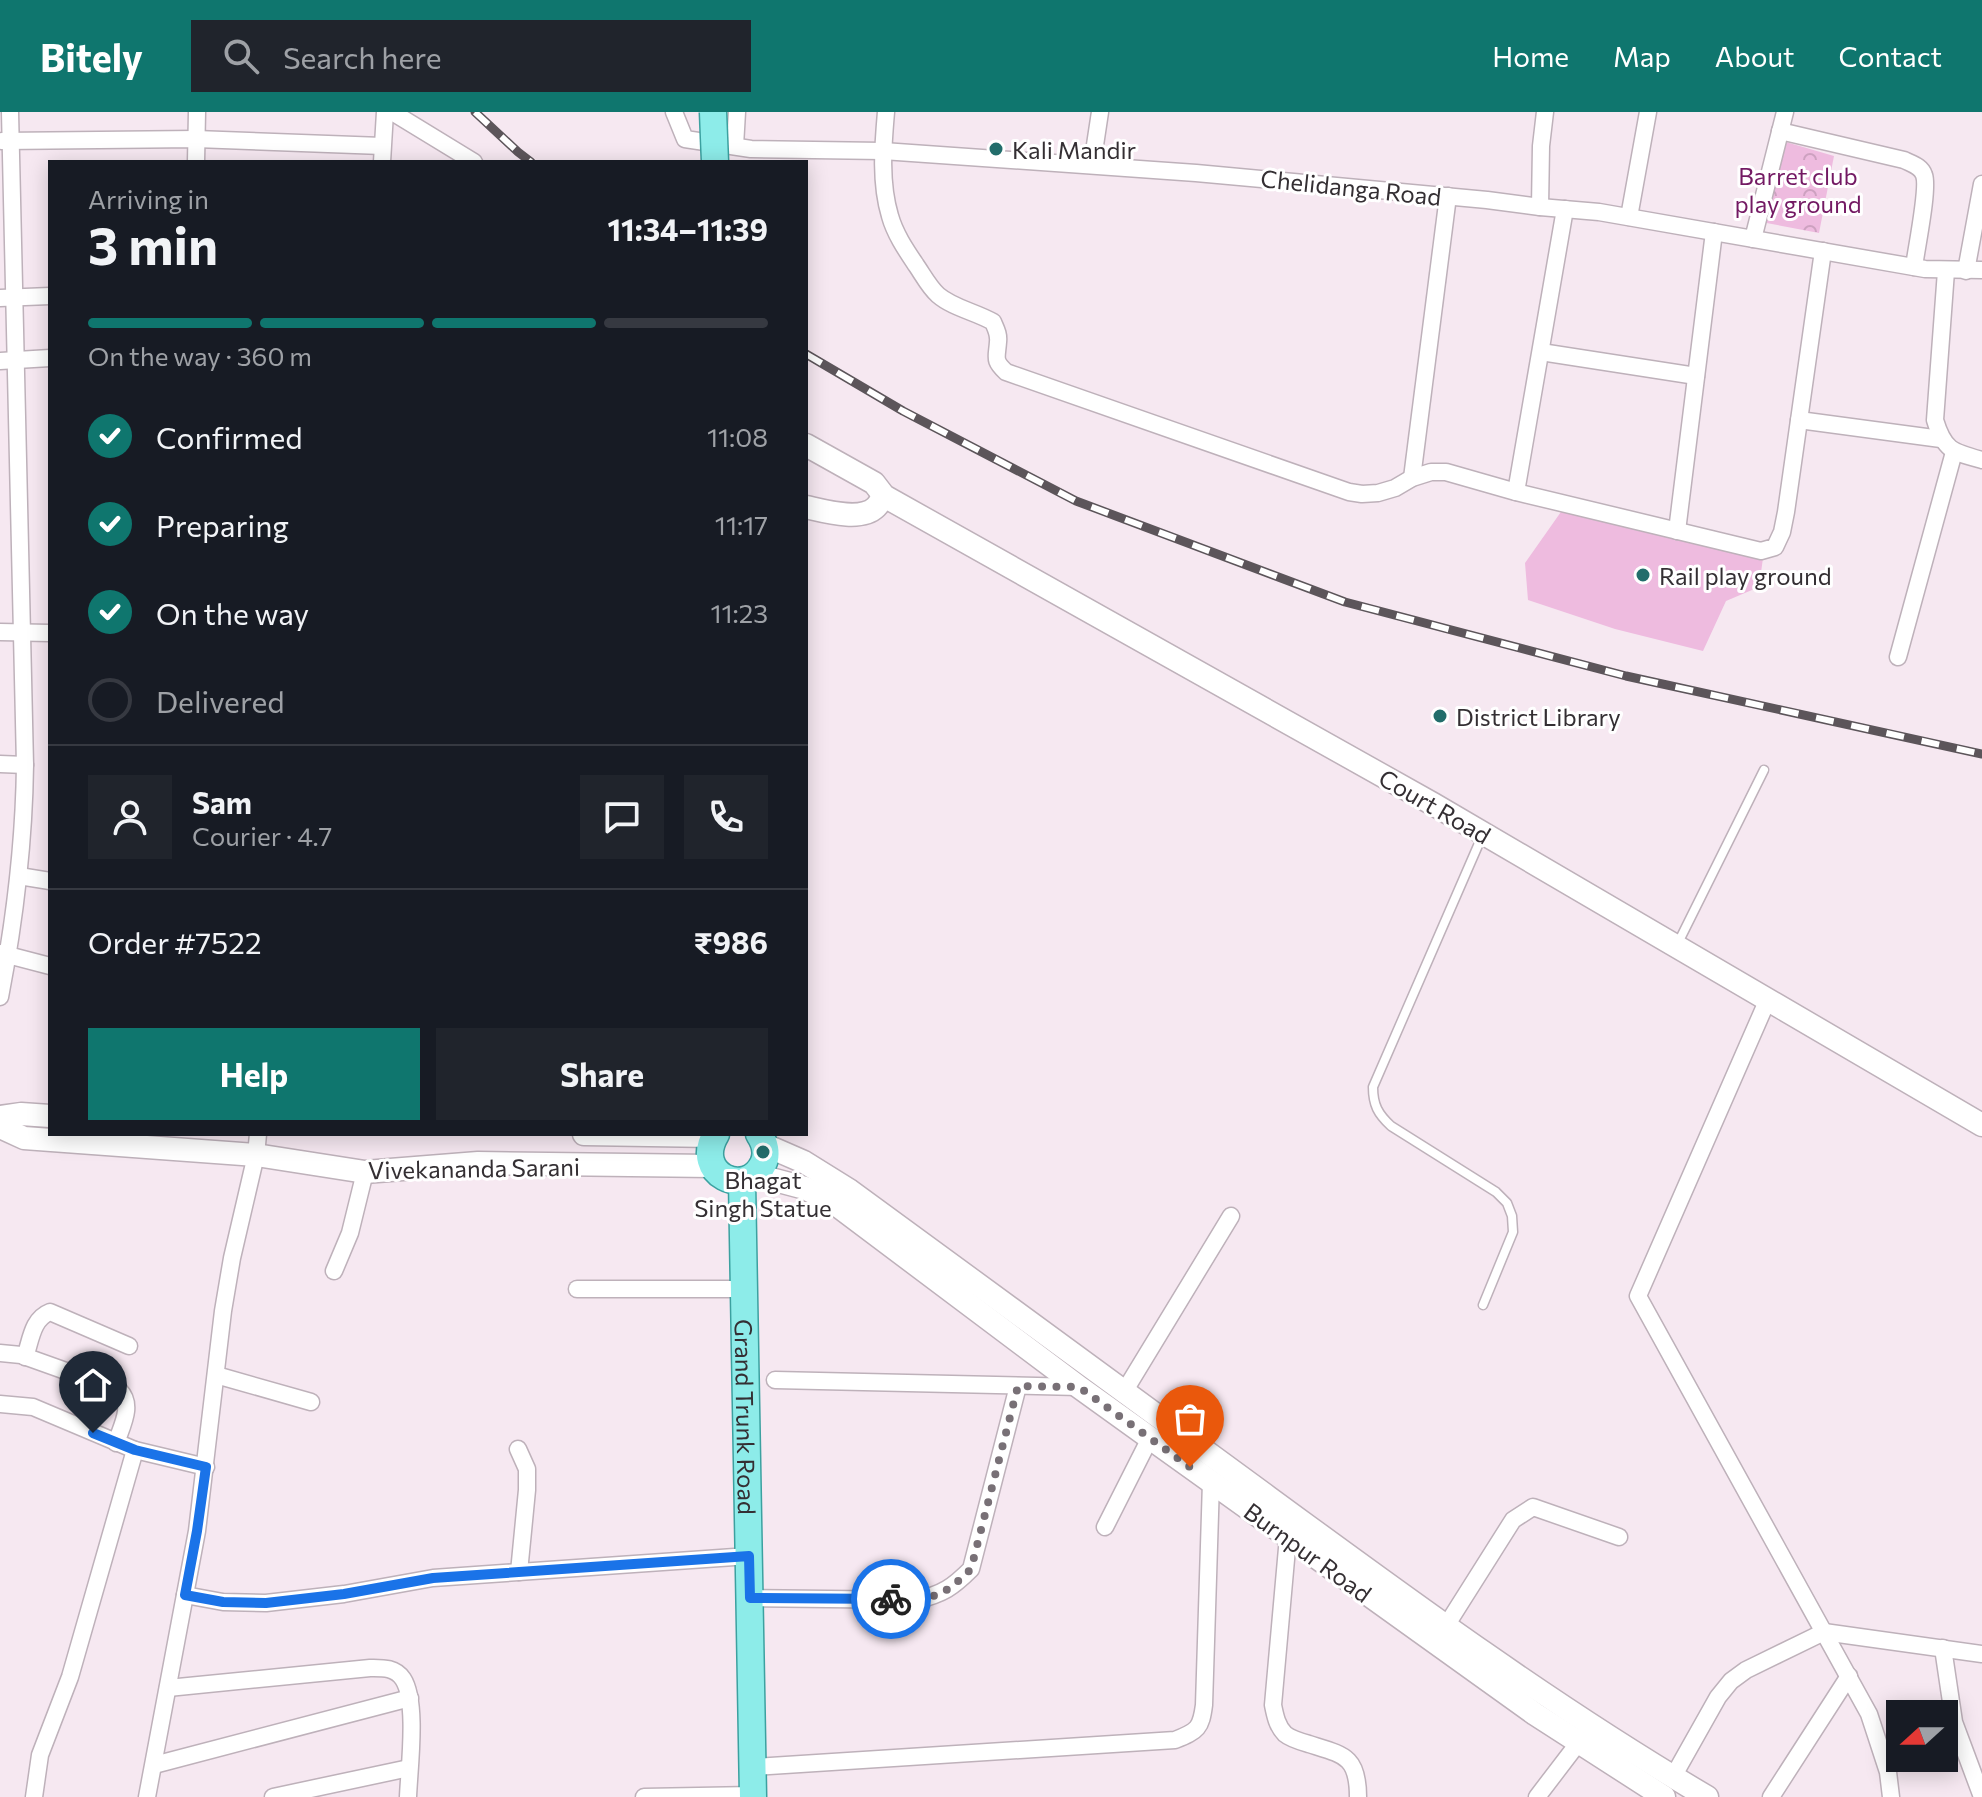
<!DOCTYPE html>
<meta charset="utf-8">
<style>
body{margin:0;font-family:Commissioner,sans-serif;background:#20242c;color:#f1f3f6;height:100vh;display:flex;flex-direction:column;font-size:30px;white-space:nowrap}
*{box-sizing:border-box;margin:0}
p{font-size:26px;color:#9ea1a6}
.icon{flex:none;width:44px;height:44px;fill:none;stroke:currentColor;stroke-width:2;stroke-linecap:round;stroke-linejoin:round}
.map{position:relative;flex:1;overflow:hidden}
.details{position:absolute;left:48px;top:48px;width:760px;height:976px;display:flex;flex-direction:column;background:#171b24;border-radius:0px;box-shadow:0 4px 20px #0003}
.details>*{flex:none}
.needle{width:52px;rotate:249deg}
.controls{position:absolute;left:1886px;top:1588px;display:grid;gap:16px}
.controls a{display:grid;place-items:center;width:72px;height:72px;border-radius:0px;background:#171b24;box-shadow:0 4px 20px #0003;font-size:40px}
.pin{position:absolute;display:grid;place-items:center;width:68px;height:68px;color:#fff;margin:-82px -34px;border-radius:50% 50% 50% 0;rotate:-45deg;box-shadow:0 0 8px #0007}
.pin .icon{rotate:45deg}
.courier{position:absolute;display:grid;place-items:center;width:80px;height:80px;margin:-40px;border:6px solid #1a73e8;border-radius:50%;background:#fff;color:#222;box-shadow:0 2px 10px #0007}
.headline em{font-style:normal;font-weight:700}
.headline div{display:flex;flex-direction:column-reverse}
.headline{display:flex;align-items:center;justify-content:space-between;height:136px;padding:0 40px}
h1{font-size:52px;font-weight:700;line-height:60px}
.bar{display:grid;grid-template-columns:repeat(4,1fr);gap:12px 8px;align-content:center;height:96px;padding:0 40px}
.bar i{height:10px;border-radius:6px;background:#363941}
.bar .on{background:#0f766e}
.bar p{grid-column:span 4}
.line{display:flex;align-items:center;gap:20px;padding:0 40px;border-top:2px solid #363941}
.line div{flex:1}
.round{display:grid;place-items:center;flex:none;width:84px;height:84px;border-radius:0px;background:#20242c}
ol{padding:0 40px;list-style:none}
li{display:flex;align-items:center;gap:24px;height:88px}
li p{margin-inline-start:auto}
li .icon{padding:8px;border-radius:50%;background:#0f766e;color:#fff;stroke-width:4}
li:last-child{color:#9ea1a6}
li i{width:44px;height:44px;border:4px solid #363941;border-radius:50%}
.primary-button{display:flex;gap:16px;margin-top:auto;padding:16px 40px}
.primary-button a{flex:1;height:92px;border-radius:0px;background:#0f766e;color:#fff;font-size:32px;font-weight:700;line-height:92px;text-align:center}
.primary-button a+a{background:#20242c;color:#f1f3f6}
header{display:flex;align-items:center;gap:48px;box-sizing:border-box;height:112px;padding:0 40px;background:#0f766e;color:#fff}
header strong{font-size:38px}
nav{display:flex;gap:44px;margin-inline-start:auto;font-size:28px}
.search{width:560px;height:72px;background:#20242c;display:flex;align-items:center;gap:20px;box-sizing:border-box;padding:0 28px;border-radius:0px;color:#9ea1a6;font-size:30px}
.map>svg:first-child{display:block}
</style>
<header>
<strong>Bitely</strong>
<div class="search"><svg class="icon" aria-label="search" viewBox="0 0 24 24"><circle cx="10" cy="10" r="6"/><path d="M15 15l6 6"/></svg>Search here</div>
<nav><a>Home</a><a>Map</a><a>About</a><a>Contact</a></nav>
</header>
<div class="map">
<svg width="1982" height="1685" viewBox="0 0 1982 1685">
<defs>
<pattern id="forest-crowns" width="20" height="18" patternUnits="userSpaceOnUse" patternTransform="scale(2)"><rect width="20" height="18" fill="#eebbdf"/><path d="M2 6a3 3 0 1 1 6 0M12 15a3 3 0 1 1 6 0" fill="none" stroke="#cda1c0"/></pattern>
</defs>
<rect width="100%" height="100%" fill="#f6e8f1"/>
<polygon fill="url(#forest-crowns)" points="1779,28 1834,44 1819,121 1761,110"/>
<polygon fill="#eebbdf" points="1563,397 1763,446 1759,475 1726,489 1703,539 1615,517 1528,488 1525,451"/>
<g fill="none" stroke-linecap="round" stroke-linejoin="round">
<g stroke="#beb1ba" stroke-width="11">
<g id="service">
<path d="M1483 722 1373 975C1373 993 1378 1002 1391 1014L1496 1080 1507 1091 1512 1104 1513 1120 1483 1193"/>
<polyline points="1677,833 1764,658"/>
</g>
</g>
<g stroke="#beb1ba" stroke-width="19">
<g id="minor">
<polyline points="392,0 474,50"/>
<polyline points="674,0 685,27 751,37 883,39 1196,61 1487,88 1540,95 1599,100 1925,157 1982,158"/>
<path d="M886 0C883 34 880 71 890 104 895 122 906 138 916 153 923 163 929 175 938 183 953 196 976 200 993 210 996 217 999 222 998 230 997 246 993 248 1006 260L1349 380 1362 382 1378 381 1395 376 1412 366 1431 360H1446L1516 380 1761 439 1775 435 1782 420 1786 400 1823 139"/>
<path d="M1780 19 1904 48C1912 52 1921 54 1924 63 1929 76 1916 138 1914 155"/>
<polyline points="2,29 196,27 382,34"/>
<polyline points="735,34 737,0"/>
<polyline points="196,50 197,0"/>
<polyline points="382,50 385,0"/>
<polyline points="1092,53 1100,0"/>
<polyline points="1540,95 1541,34 1545,0"/>
<polyline points="1629,105 1648,0"/>
<polyline points="1753,127 1785,0"/>
<path d="M1946 159 1935 308C1944 338 1952 340 1982 348"/>
<polyline points="1966,159 1982,72"/>
<polyline points="0,186 50,184"/>
<polyline points="1541,240 1696,264"/>
<polyline points="0,249 50,246"/>
<polyline points="1799,308 1941,327"/>
<polyline points="1412,366 1448,84"/>
<polyline points="1516,380 1565,97"/>
<polyline points="1677,419 1714,120"/>
<polyline points="0,520 50,521"/>
<polyline points="1898,545 1954,340"/>
<polyline points="0,652 25,653"/>
<polyline points="19,764 50,769"/>
<polyline points="0,841 50,854"/>
<path d="M0 885C15 807 24 732 25 653L10 0"/>
<polyline points="1768,887 1638,1184 1869,1602 1888,1660 1891,1685"/>
<polyline points="334,1159 350,1121 365,1060"/>
<polyline points="577,1177 744,1177"/>
<path d="M0 1241 21 1243 119 1278C134 1293 122 1313 116 1331"/>
<path d="M25 1245C31 1228 32 1207 50 1200L129 1234"/>
<polyline points="216,1263 311,1290"/>
<polyline points="775,1268 1079,1275"/>
<polyline points="1124,1280 1231,1104"/>
<polyline points="0,1292 33,1295 135,1338 206,1355"/>
<polyline points="518,1337 527,1357 527,1378 519,1460"/>
<polyline points="1105,1415 1150,1326"/>
<path d="M1288 1425 1273 1593C1275 1603 1277 1614 1285 1622 1291 1627 1302 1630 1309 1632 1344 1643 1358 1644 1358 1685"/>
<polyline points="185,1483 223,1490 266,1491 344,1482 433,1466 749,1444"/>
<path d="M750 1486 917 1488C943 1482 953 1475 971 1457L1018 1274"/>
<polyline points="1446,1514 1513,1408 1533,1395 1619,1425"/>
<polyline points="1943,1536 1954,1610 1982,1685"/>
<path d="M168 1576 370 1556C382 1556 395 1555 403 1567 418 1590 409 1657 408 1685"/>
<polyline points="154,1653 410,1586"/>
<path d="M753 1655 1175 1628C1198 1619 1201 1616 1204 1593L1211 1370"/>
<polyline points="1673,1665 1718,1585 1731,1569 1746,1558 1824,1520 1982,1542"/>
<polyline points="34,1685 40,1643 70,1565 135,1338"/>
<polyline points="147,1685 197,1419 223,1199 232,1146 256,1043 258,1022"/>
<polyline points="273,1685 409,1656"/>
<polyline points="644,1685 753,1683"/>
<polyline points="1537,1685 1579,1630"/>
<polyline points="1771,1685 1849,1564"/>
</g>
</g>
<g stroke="#beb1ba" stroke-width="25">
<g id="tertiary">
<polyline points="806,333 874,371 884,384 1433,692 1982,1013"/>
<path d="M806 395C824 399 861 410 876 395 879 392 881 388 884 384"/>
<polyline points="0,1005 21,1002 50,1004"/>
<polyline points="0,1015 24,1026 256,1043 365,1060 478,1051 712,1054"/>
<polyline points="584,1022 714,1024"/>
<path d="M765 1033 804 1050 849 1078C989 1180 1129 1282 1268 1385 1411 1490 1554 1595 1707 1685"/>
<polyline points="756,1063 805,1076 838,1094 1079,1275 1150,1326 1535,1602 1664,1685"/>
</g>
</g>
<g stroke="#3ca1a0" stroke-width="29">
<g id="primary">
<path d="M716 1022C692 1062 746 1087 763 1052 768 1042 765 1031 759 1022"/>
<path id="s1" d="M742 1069 753 1685"/>
</g>
</g>
<use href="#service" stroke="#fff" stroke-width="8"/>
<use href="#minor" stroke="#fff" stroke-width="16"/>
<use href="#tertiary" stroke="#fff" stroke-width="22"/>
<use href="#primary" stroke="#8dece9" stroke-width="26"/>
<g stroke="#5c555a" stroke-width="9">
<g id="rail">
<polyline points="475,0 518,40 531,50"/>
<polyline points="806,242 903,299 1076,389 1345,490 1626,564 1982,642"/>
</g>
</g>
<use href="#rail" stroke="#fff" stroke-width="6" stroke-dasharray="18" stroke-linecap="butt"/>
<g stroke="#3ca1a0" stroke-width="29" stroke-linecap="butt">
<polyline id="primary-bridge" points="713,0 715,50"/>
</g>
<use href="#primary-bridge" stroke="#8dece9" stroke-width="26"/>
</g>
<g fill="none" stroke-linecap="round" stroke-linejoin="round">
<path stroke="#787076" stroke-width="8" stroke-dasharray="0 14.4" d="M891 1487C932 1488 942 1486 971 1457L1018 1274 1079 1275 1190 1355"/>
<polyline stroke="#1a73e8" stroke-width="10" points="93,1321 135,1338 206,1355 197,1419 185,1483 223,1490 266,1491 344,1482 433,1466 749,1444 750,1486 891,1487"/>
</g>
<g fill="#226d6b" stroke="#fff" stroke-width="3">
<circle cx="996" cy="37" r="8"/>
<circle cx="1643" cy="463" r="8"/>
<circle cx="1440" cy="604" r="8"/>
<circle cx="763" cy="1040" r="8"/>
</g>
<g text-anchor="middle" dominant-baseline="central" stroke-width="6" stroke-linejoin="round" paint-order="stroke">
<g font-size="24" fill="#342f33" stroke="#fff" text-anchor="start">
<text x="1012" y="37">Kali Mandir</text>
<text x="1659" y="463">Rail play ground</text>
<text x="1456" y="604">District Library</text>
<text x="763" y="1067" text-anchor="middle">Bhagat<tspan x="763" dy="28">Singh Statue</tspan></text>
</g>
<g font-size="24" fill="#731963" stroke="#fff">
<text x="1798" y="63">Barret club<tspan x="1798" dy="28">play ground</tspan></text>
</g>
<g font-size="24" fill="#342f33" stroke="#fff">
<text transform="translate(1351 75) rotate(6)">Chelidanga Road</text>
<text transform="translate(1435 694) rotate(30)">Court Road</text>
<text transform="translate(474 1056) rotate(-1)">Vivekananda Sarani</text>
<text stroke="none"><textPath href="#s1" startOffset="236">Grand Trunk Road</textPath></text>
<text transform="translate(1308 1440) rotate(36)">Burnpur Road</text>
</g>
</g>
</svg>
<div class="controls">
<a><svg class="needle" viewBox="-14 -14 28 28"><path d="M0-13l5 13h-10z" fill="#e53935"/><path d="M0 13l5-13h-10z" fill="#9ea1a6"/></svg></a>
</div>
<div class="pin" style="left:1190px;top:1355px;background:#ea580c"><svg class="icon" aria-label="bag" viewBox="0 0 24 24"><path d="M5 8h14l-1 12H6zM9 8a3 3 0 0 1 6 0"/></svg></div>
<div class="pin" style="left:93px;top:1321px;background:#1f2937"><svg class="icon" aria-label="home" viewBox="0 0 24 24"><path d="M3 11l9-7 9 7M6 9v11h12V9"/></svg></div>
<div class="courier" style="left:891px;top:1487px"><svg class="icon" aria-label="bike" viewBox="0 0 24 24"><circle cx="6" cy="16" r="4"/><circle cx="18" cy="16" r="4"/><path d="M6 16l4-8h5l3 8M10 8l3 8H6M13 5h3"/></svg></div>
<section class="details">
<div class="headline"><div><h1>3 min</h1><p>Arriving in</p></div><em>11:34–11:39</em></div>
<div class="bar"><i class="on"></i><i class="on"></i><i class="on"></i><i></i><p>On the way · 360 m</p></div>
<ol>
<li><svg class="icon" aria-label="check" viewBox="0 0 24 24"><path d="M5 12l5 5 9-10"/></svg>Confirmed<p>11:08</p></li>
<li><svg class="icon" aria-label="check" viewBox="0 0 24 24"><path d="M5 12l5 5 9-10"/></svg>Preparing<p>11:17</p></li>
<li><svg class="icon" aria-label="check" viewBox="0 0 24 24"><path d="M5 12l5 5 9-10"/></svg>On the way<p>11:23</p></li>
<li><i></i>Delivered</li>
</ol>
<div class="line" style="height:144px"><a class="round"><svg class="icon" aria-label="person" viewBox="0 0 24 24"><circle cx="12" cy="8" r="4"/><path d="M4 21q1-7 8-7t8 7"/></svg></a><div><b>Sam</b><p>Courier · 4.7</p></div><a class="round"><svg class="icon" aria-label="chat" viewBox="0 0 24 24"><path d="M4 5h16v11H9l-5 4z"/></svg></a><a class="round"><svg class="icon" aria-label="phone" viewBox="0 0 24 24"><path d="M5 4h4l2 5-3 2q2 4 5 5l2-3 5 2v4C11 20 4 13 5 4z"/></svg></a></div>
<div class="line" style="height:104px"><div>Order #7522</div><b>₹986</b></div>
<div class="primary-button"><a>Help</a><a>Share</a></div>
</section>
</div>
